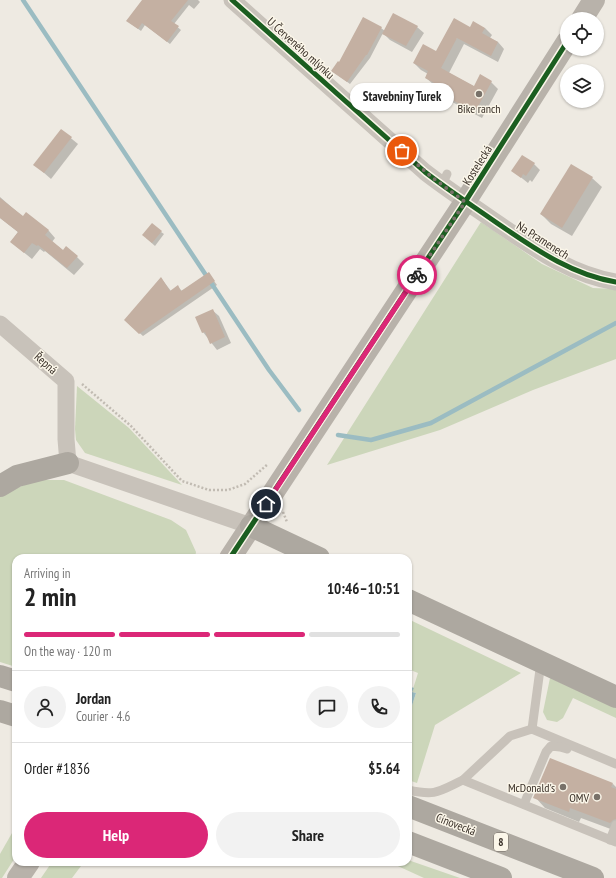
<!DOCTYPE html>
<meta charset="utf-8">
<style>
body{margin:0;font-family:"PT Sans Narrow",sans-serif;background:#f2f2f2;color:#222;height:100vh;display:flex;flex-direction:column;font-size:15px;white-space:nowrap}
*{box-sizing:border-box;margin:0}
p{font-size:13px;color:#767676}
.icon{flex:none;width:22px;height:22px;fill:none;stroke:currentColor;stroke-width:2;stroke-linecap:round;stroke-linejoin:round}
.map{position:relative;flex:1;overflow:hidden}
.side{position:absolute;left:12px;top:554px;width:400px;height:312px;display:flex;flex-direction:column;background:#fff;border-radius:12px;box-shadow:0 1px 3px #0004}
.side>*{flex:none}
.controls{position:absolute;left:560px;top:12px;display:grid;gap:8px}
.controls a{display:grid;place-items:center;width:44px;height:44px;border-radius:50%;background:#fff;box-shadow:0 1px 3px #0004;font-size:20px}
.pin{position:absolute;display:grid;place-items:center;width:34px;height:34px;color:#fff;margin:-17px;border:2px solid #fff;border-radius:50%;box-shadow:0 1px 4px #0007}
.courier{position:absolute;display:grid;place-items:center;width:40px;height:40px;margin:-20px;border:3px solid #db2777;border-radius:50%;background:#fff;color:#222;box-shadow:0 1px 5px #0007}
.bubble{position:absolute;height:28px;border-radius:14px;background:#fff;box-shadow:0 1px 3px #0004;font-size:13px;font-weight:700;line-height:28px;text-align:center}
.summary em{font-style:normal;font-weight:700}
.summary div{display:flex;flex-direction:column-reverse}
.summary{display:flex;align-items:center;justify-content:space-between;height:68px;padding:0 12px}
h1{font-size:26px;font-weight:700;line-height:30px}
.bar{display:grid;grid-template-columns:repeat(4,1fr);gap:6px 4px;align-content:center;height:48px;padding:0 12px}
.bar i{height:5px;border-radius:3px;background:#e0e0e0}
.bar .selected{background:#db2777}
.bar p{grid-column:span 4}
.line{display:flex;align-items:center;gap:10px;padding:0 12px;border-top:1px solid #e0e0e0}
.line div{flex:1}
.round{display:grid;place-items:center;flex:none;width:42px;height:42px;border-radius:21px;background:#f2f2f2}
.action{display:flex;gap:8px;margin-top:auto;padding:8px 12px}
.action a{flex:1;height:46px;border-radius:24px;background:#db2777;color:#fff;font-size:16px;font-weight:700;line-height:46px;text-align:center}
.action a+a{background:#f2f2f2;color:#222}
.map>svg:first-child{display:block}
</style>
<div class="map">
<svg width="616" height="878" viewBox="0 0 616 878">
<rect width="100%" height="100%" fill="#eeeae2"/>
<g fill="#ccd6ba">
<polygon points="481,222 542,264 593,288 616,289 616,359 533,390 440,430 327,465"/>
<polygon points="77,386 129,428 182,485 85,453 76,440 75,429"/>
<polygon points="35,480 64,480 171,520 186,530 196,552 195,558 16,558 16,667 0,662 0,496"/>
<polygon points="408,619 521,673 435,725 417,783 408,780 408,718 416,693 412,692 418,673 408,669"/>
<polygon points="550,678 616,708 616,718 573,698 563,718 557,722 547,720 543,712"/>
<polygon points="16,826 16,856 2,878 0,878 0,854"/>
<polygon points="408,860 460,878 424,878 389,862 408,862"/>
<polygon points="52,862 84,862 72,878 41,878"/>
</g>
<polygon fill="#9bbcc2" points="408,686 414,688 412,692 416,693 408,718"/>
<g fill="#0003">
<polygon points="143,0 198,0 200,2 194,9 189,5 174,24 181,30 170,44 145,25 141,31 130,23"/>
<polygon points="417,27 424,33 412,52 390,40 383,33 370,58 350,84 332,71 381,28 385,31"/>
<polygon points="470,28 485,28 492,35 490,38 498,42 504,49 498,62 464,44 449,73 475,87 491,82 498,89 482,118 443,97 436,90 438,87 433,84 426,78 428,74 421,70 414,63 437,53"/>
<polygon points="61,130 78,144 51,179 35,165"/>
<polygon points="534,164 540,170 532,182 530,180 528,183 513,171"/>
<polygon points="592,178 602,187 572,236 551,224 541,214"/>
<polygon points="0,197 23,217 26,213 49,231 55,238 52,242 64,251 77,257 84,264 74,275 45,251 44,252 40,249 32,259 11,242 18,232 0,218"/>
<polygon points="161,232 164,234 155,246 146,238"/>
<polygon points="211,277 217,285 143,336 128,323 161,278 171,291 178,287 182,291"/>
<polygon points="212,310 219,316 231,343 217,350 203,332"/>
<polygon points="613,784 616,787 616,831 581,818 579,822 545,808 535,797"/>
</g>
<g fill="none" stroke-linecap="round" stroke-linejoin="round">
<g stroke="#9bbcc2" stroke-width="4.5">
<polyline points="23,0 269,370 299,410"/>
<polyline points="338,435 371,440 431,423 616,323"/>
</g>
</g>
<g fill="#c4b0a2">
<polygon points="142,0 188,0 171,21 179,26 167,42 142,23 138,29 126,21"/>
<polygon points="393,13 418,26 406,46 382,34"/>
<polygon points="363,17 382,27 367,55 366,55 347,82 331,71 338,61 339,62"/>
<polygon points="454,18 470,27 473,21 485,28 482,33 498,42 491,56 457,38 441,68 474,86 480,74 492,81 475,112 435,91 438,85 425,78 428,71 413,63 423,44 436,51"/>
<polygon points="61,129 72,137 44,173 33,165"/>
<polygon points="522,155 535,163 526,176 523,174 521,178 511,171"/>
<polygon points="571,164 593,177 562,228 540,214"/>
<polygon points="0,198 23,216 26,212 49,230 45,235 63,250 66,246 78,256 67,268 38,245 37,246 32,243 24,253 10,242 18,232 0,218"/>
<polygon points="152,223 162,231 152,243 142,235"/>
<polygon points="209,272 215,281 139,334 124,320 161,277 170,291 178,285 181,291"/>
<polygon points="213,309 225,337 210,344 205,332 202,333 195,317"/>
<polygon points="550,758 613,783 611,787 616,789 616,819 613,820 610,823 570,808 569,812 533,798"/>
</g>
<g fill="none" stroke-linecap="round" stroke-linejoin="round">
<g stroke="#c1bbb2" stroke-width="2.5" stroke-dasharray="2 2" stroke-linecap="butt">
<polyline points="82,384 131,426 182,481 209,490 228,490 245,484 268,464"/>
<polyline points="283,512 287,522"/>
</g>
<g stroke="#c8c2ba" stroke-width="9">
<polyline points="442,185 447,174"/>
<polyline points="532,729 541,662"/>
<polyline points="463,780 510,736 532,729 616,764"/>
<path d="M408 790C436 796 438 792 463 780L616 842"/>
<polyline points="524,804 546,752 551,746 560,747 567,749"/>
<polyline points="610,840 616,825"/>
</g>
<g stroke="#c8c2ba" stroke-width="17">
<path d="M232 0 425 172C448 190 473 206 497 223 534 248 571 275 616 282"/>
<polyline points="0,324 66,381 66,439 68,463 251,526"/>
</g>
<g stroke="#b8b2aa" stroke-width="22">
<polyline points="582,19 594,0"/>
<polyline points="230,558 465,202 567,42"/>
<polyline points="18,878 29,862"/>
</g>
<g stroke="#ada8a0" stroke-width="22">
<polyline points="0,486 17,476 68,463"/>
<polyline points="251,526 319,558"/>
<polyline points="408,600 616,697"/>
<polyline points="0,676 16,681"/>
<polyline points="0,711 16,716"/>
<polyline points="408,806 593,878"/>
<polyline points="408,842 501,878"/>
</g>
<g stroke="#fbf6e9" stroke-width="8">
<g id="cycleway">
<path d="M232 0 425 172C448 190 473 206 497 223 534 248 571 275 616 282"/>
<polyline points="230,558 465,202 567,42"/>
</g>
</g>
<use href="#cycleway" stroke="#1b5e20" stroke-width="5"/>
</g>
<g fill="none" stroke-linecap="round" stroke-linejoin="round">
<polyline stroke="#787169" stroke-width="4" stroke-dasharray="0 7.2" points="402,151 433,178 465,202 417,275"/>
<polyline stroke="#db2777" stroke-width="5" points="266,504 417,275"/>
</g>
<g fill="#787169" stroke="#fbf6e9" stroke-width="1.5">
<circle cx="479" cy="94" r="4"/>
<circle cx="563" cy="787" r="4"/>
<circle cx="597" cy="797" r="4"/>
</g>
<g text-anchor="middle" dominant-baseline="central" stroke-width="3" stroke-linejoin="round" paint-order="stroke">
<rect fill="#fbf6e9" stroke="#736b62" stroke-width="1" x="494" y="833" width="14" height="18" rx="3"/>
<g font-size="11" font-weight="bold" fill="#393028">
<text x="501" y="842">8</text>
</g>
<g font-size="12" fill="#393028" stroke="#fbf6e9">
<text transform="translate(301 48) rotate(42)">U Červeného mlýnku</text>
<text transform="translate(477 165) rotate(-58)">Kostelecká</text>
<text transform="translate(543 240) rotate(32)">Na Pramenech</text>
<text transform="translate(46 363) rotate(41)">Řepná</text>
<text transform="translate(456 824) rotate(21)">Cínovecká</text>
</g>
<g font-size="12" fill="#393028" stroke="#fbf6e9" text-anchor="end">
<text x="479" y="108" text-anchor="middle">Bike ranch</text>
<text x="555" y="787">McDonald's</text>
<text x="589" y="797">OMV</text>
</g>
</g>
</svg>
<div class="controls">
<a><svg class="icon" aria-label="locate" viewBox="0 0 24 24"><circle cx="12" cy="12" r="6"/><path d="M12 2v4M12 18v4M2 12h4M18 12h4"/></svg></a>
<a><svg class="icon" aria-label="layers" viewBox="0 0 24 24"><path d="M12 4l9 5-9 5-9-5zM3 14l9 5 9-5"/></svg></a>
</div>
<div class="pin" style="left:402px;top:151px;background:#ea580c"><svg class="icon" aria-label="bag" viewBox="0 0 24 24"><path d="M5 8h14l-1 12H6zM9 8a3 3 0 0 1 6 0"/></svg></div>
<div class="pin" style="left:266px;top:504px;background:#1f2937"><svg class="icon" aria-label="home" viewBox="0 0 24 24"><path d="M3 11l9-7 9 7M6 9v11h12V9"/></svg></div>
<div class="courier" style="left:417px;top:275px"><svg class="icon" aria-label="bike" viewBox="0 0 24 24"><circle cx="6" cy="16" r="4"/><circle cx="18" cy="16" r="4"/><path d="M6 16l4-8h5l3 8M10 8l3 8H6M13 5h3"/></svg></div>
<div class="bubble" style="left:350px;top:83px;width:104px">Stavebniny Turek</div>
<section class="side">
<div class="summary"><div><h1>2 min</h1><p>Arriving in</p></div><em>10:46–10:51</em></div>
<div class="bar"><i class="selected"></i><i class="selected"></i><i class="selected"></i><i></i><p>On the way · 120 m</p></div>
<div class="line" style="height:72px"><a class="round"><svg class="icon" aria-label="person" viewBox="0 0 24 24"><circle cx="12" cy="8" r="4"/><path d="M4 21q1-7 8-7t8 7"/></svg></a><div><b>Jordan</b><p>Courier · 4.6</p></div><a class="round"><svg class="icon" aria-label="chat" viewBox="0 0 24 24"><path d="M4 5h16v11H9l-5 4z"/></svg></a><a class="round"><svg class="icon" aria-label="phone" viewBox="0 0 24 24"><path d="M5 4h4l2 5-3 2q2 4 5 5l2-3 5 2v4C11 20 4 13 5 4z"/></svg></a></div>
<div class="line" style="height:52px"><div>Order #1836</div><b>$5.64</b></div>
<div class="action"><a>Help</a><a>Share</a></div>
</section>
</div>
